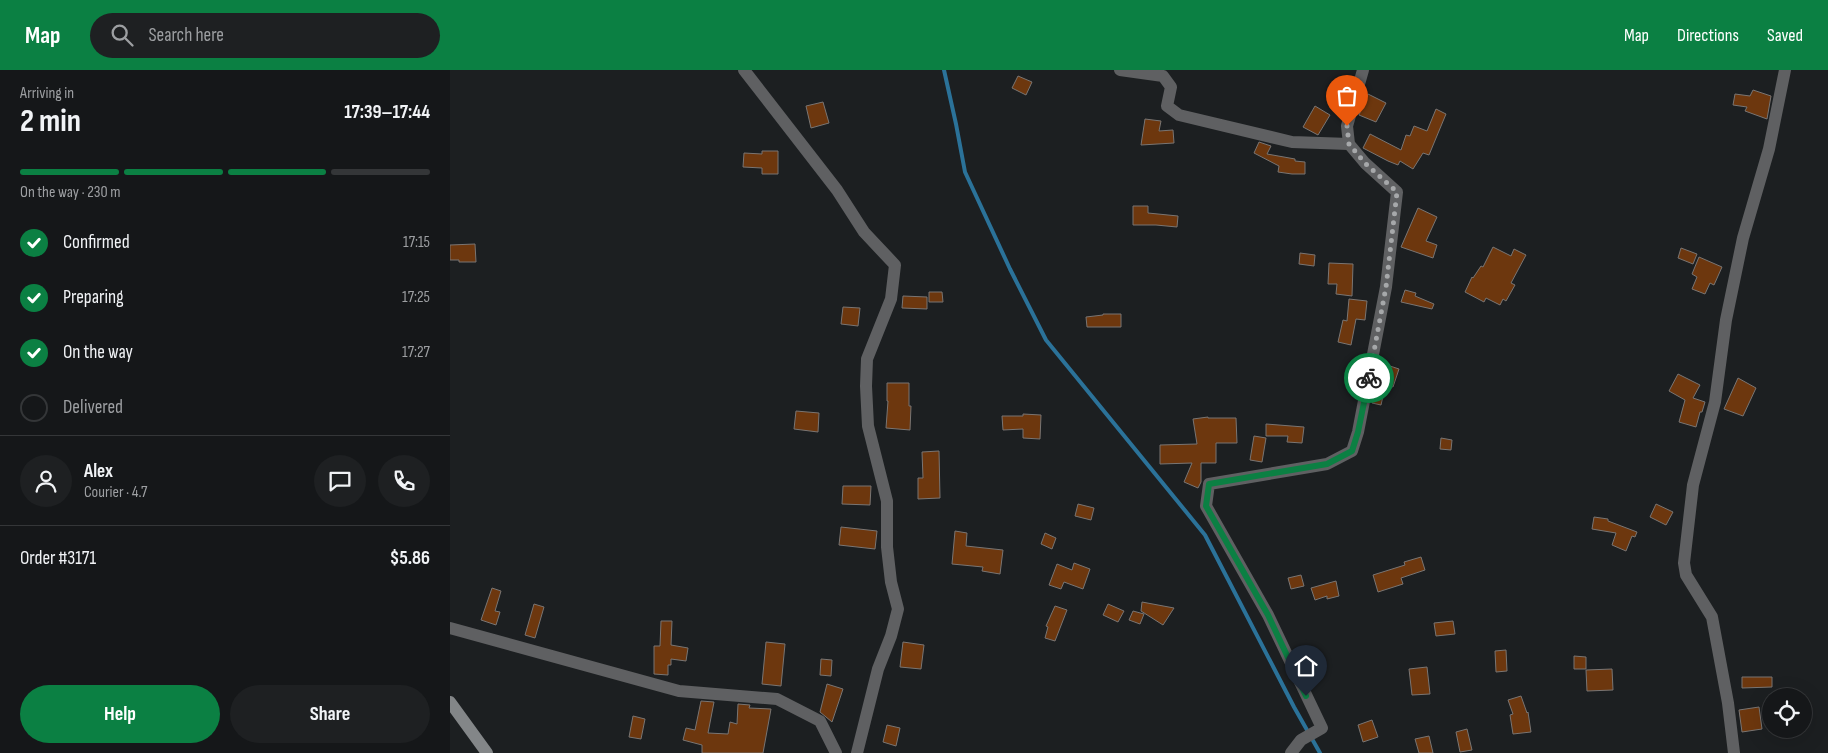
<!DOCTYPE html>
<meta charset="utf-8">
<style>
body{margin:0;font-family:"Sofia Sans Condensed",sans-serif;background:#1e2022;color:#f1f3f6;height:100vh;display:flex;flex-direction:column;font-size:19px;white-space:nowrap}
*{box-sizing:border-box;margin:0}
p{font-size:16px;color:#9d9fa2}
.icon{flex:none;width:28px;height:28px;fill:none;stroke:currentColor;stroke-width:2;stroke-linecap:round;stroke-linejoin:round}
.map{position:relative;flex:1;overflow:hidden}
.details{display:flex;flex-direction:column;background:#151719;width:450px}
.details>*{flex:none}
.controls{position:absolute;left:1312px;top:618px;display:grid;gap:10px}
.controls a{display:grid;place-items:center;width:50px;height:50px;border-radius:50%;background:#151719;box-shadow:0 5px 20px #0002,0 0 0 1px #343638;font-size:25px}
.pin{position:absolute;display:grid;place-items:center;width:42px;height:42px;color:#fff;margin:-51px -21px;border-radius:50% 50% 50% 0;rotate:-45deg;box-shadow:0 0 5px #0007}
.pin .icon{rotate:45deg}
.courier{position:absolute;display:grid;place-items:center;width:50px;height:50px;margin:-25px;border:4px solid #0b8043;border-radius:50%;background:#fff;color:#222;box-shadow:0 1px 6px #0007}
.headline em{font-style:normal;font-weight:700}
.headline div{display:flex;flex-direction:column-reverse}
.headline{display:flex;align-items:center;justify-content:space-between;height:85px;padding:0 20px}
h1{font-size:32px;font-weight:700;line-height:38px}
.bar{display:grid;grid-template-columns:repeat(4,1fr);gap:8px 5px;align-content:center;height:60px;padding:0 20px}
.bar i{height:6px;border-radius:4px;background:#343638}
.bar .selected{background:#0b8043}
.bar p{grid-column:span 4}
.line{display:flex;align-items:center;gap:12px;padding:0 20px;border-top:1px solid #343638}
.line div{flex:1}
.round{display:grid;place-items:center;flex:none;width:52px;height:52px;border-radius:26px;background:#1e2022}
ol{padding:0 20px;list-style:none}
li{display:flex;align-items:center;gap:15px;height:55px}
li p{margin-inline-start:auto}
li .icon{padding:5px;border-radius:50%;background:#0b8043;color:#fff;stroke-width:4}
li:last-child{color:#9d9fa2}
li i{width:28px;height:28px;border:2px solid #343638;border-radius:50%}
.button{display:flex;gap:10px;margin-top:auto;padding:10px 20px}
.button a{flex:1;height:58px;border-radius:30px;background:#0b8043;color:#fff;font-size:20px;font-weight:700;line-height:58px;text-align:center}
.button a+a{background:#1e2022;color:#f1f3f6}
header{display:flex;align-items:center;gap:30px;box-sizing:border-box;height:70px;padding:0 25px;background:#0b8043;color:#fff}
header strong{font-size:24px}
nav{display:flex;gap:28px;margin-inline-start:auto;font-size:18px}
.search{width:350px;height:45px;background:#1e2022;display:flex;align-items:center;gap:12px;box-sizing:border-box;padding:0 18px;border-radius:28px;color:#9d9fa2;font-size:19px}
main{display:flex;flex:1;min-height:0}
.map>svg:first-child{display:block}
</style>
<header>
<strong>Map</strong>
<div class="search"><svg class="icon" aria-label="search" viewBox="0 0 24 24"><circle cx="10" cy="10" r="6"/><path d="M15 15l6 6"/></svg>Search here</div>
<nav><a>Map</a><a>Directions</a><a>Saved</a></nav>
</header>
<main>
<section class="details">
<div class="headline"><div><h1>2 min</h1><p>Arriving in</p></div><em>17:39–17:44</em></div>
<div class="bar"><i class="selected"></i><i class="selected"></i><i class="selected"></i><i></i><p>On the way · 230 m</p></div>
<ol>
<li><svg class="icon" aria-label="check" viewBox="0 0 24 24"><path d="M5 12l5 5 9-10"/></svg>Confirmed<p>17:15</p></li>
<li><svg class="icon" aria-label="check" viewBox="0 0 24 24"><path d="M5 12l5 5 9-10"/></svg>Preparing<p>17:25</p></li>
<li><svg class="icon" aria-label="check" viewBox="0 0 24 24"><path d="M5 12l5 5 9-10"/></svg>On the way<p>17:27</p></li>
<li><i></i>Delivered</li>
</ol>
<div class="line" style="height:90px"><a class="round"><svg class="icon" aria-label="person" viewBox="0 0 24 24"><circle cx="12" cy="8" r="4"/><path d="M4 21q1-7 8-7t8 7"/></svg></a><div><b>Alex</b><p>Courier · 4.7</p></div><a class="round"><svg class="icon" aria-label="chat" viewBox="0 0 24 24"><path d="M4 5h16v11H9l-5 4z"/></svg></a><a class="round"><svg class="icon" aria-label="phone" viewBox="0 0 24 24"><path d="M5 4h4l2 5-3 2q2 4 5 5l2-3 5 2v4C11 20 4 13 5 4z"/></svg></a></div>
<div class="line" style="height:65px"><div>Order #3171</div><b>$5.86</b></div>
<div class="button"><a>Help</a><a>Share</a></div>
</section>
<div class="map">
<svg width="1378" height="683" viewBox="0 0 1378 683">
<rect width="100%" height="100%" fill="#1c1f21"/>
<g fill="none" stroke-linecap="round" stroke-linejoin="round">
<polyline stroke="#2b7299" stroke-width="4" points="494,0 506,54 515,102 560,199 596,270 755,465 844,637 870,683"/>
</g>
<g fill="#6d370e" stroke="#797573">
<polygon points="568,6 582,12 576,25 562,18"/>
<polygon points="1303,20 1321,26 1317,49 1295,41 1297,37 1283,35 1285,24 1300,26"/>
<polygon points="918,24 936,33 926,52 909,45"/>
<polygon points="373,32 379,53 361,58 356,36"/>
<polygon points="865,36 880,45 868,65 853,57"/>
<polygon points="986,39 996,44 979,85 973,83 963,99 950,91 948,95 938,91 913,78 920,64 951,80 956,65 960,66 964,56 977,61"/>
<polygon points="695,49 711,51 709,61 723,60 724,73 691,75"/>
<polygon points="809,72 821,76 817,84 845,89 845,91 855,92 855,104 842,104 828,102 829,96 804,83"/>
<polygon points="312,81 328,81 328,104 312,104 312,98 293,97 294,83 312,84"/>
<polygon points="683,136 698,136 698,143 728,146 727,157 706,155 683,155"/>
<polygon points="968,138 987,147 976,171 987,175 983,188 951,177"/>
<polygon points="25,174 26,192 9,192 9,190 0,190 0,175"/>
<polygon points="1043,177 1061,186 1064,179 1076,185 1061,213 1065,215 1056,231 1053,229 1050,235 1036,228 1034,232 1015,222 1022,207 1023,208 1031,196 1033,197"/>
<polygon points="1231,178 1247,184 1243,194 1228,188"/>
<polygon points="850,183 865,185 864,196 849,194"/>
<polygon points="1249,187 1272,197 1264,215 1260,213 1255,224 1242,219 1247,207 1242,204"/>
<polygon points="879,193 903,194 902,226 886,224 887,214 878,214"/>
<polygon points="955,220 966,223 965,226 984,234 982,239 951,232"/>
<polygon points="479,222 492,222 493,232 479,232"/>
<polygon points="453,226 477,227 477,239 452,238"/>
<polygon points="899,229 917,231 915,250 906,249 901,275 888,272 893,250 897,251"/>
<polygon points="393,237 410,238 408,256 391,254"/>
<polygon points="653,244 671,244 671,257 637,257 636,247 653,245"/>
<polygon points="937,295 949,299 943,317 931,312"/>
<polygon points="1228,304 1250,315 1243,328 1255,332 1252,342 1250,342 1246,357 1229,352 1235,330 1219,321"/>
<polygon points="1288,308 1306,318 1293,346 1274,339"/>
<polygon points="437,313 459,313 459,336 461,336 460,360 436,358 438,331 437,331"/>
<polygon points="925,314 935,317 931,335 922,333"/>
<polygon points="346,341 369,343 368,362 344,359"/>
<polygon points="573,344 591,345 590,369 573,368 573,359 553,360 552,346 573,346"/>
<polygon points="758,347 758,348 786,348 787,373 766,373 766,393 751,393 751,412 748,418 734,412 742,393 710,394 710,375 747,374 743,349"/>
<polygon points="816,354 854,357 852,373 837,372 838,366 816,366"/>
<polygon points="804,366 816,368 812,392 800,390"/>
<polygon points="991,368 1002,370 1001,380 990,379"/>
<polygon points="489,381 490,428 468,429 468,408 473,408 472,382"/>
<polygon points="393,416 421,416 420,435 392,434"/>
<polygon points="628,434 644,438 641,450 625,446"/>
<polygon points="1206,434 1223,442 1216,455 1200,447"/>
<polygon points="1144,447 1158,449 1158,451 1187,462 1185,467 1182,466 1176,481 1162,475 1166,463 1142,459"/>
<polygon points="391,457 427,461 425,479 389,475"/>
<polygon points="505,461 517,463 516,476 553,480 550,504 532,501 533,497 502,494"/>
<polygon points="595,463 606,468 602,479 591,474"/>
<polygon points="971,487 975,500 951,508 953,514 928,522 923,505 955,495 954,492"/>
<polygon points="624,493 640,499 633,519 614,512 611,519 599,515 607,494 622,500"/>
<polygon points="851,505 854,516 841,519 838,508"/>
<polygon points="886,511 889,526 877,529 877,526 865,530 861,518"/>
<polygon points="42,518 51,521 45,541 50,542 46,555 31,550"/>
<polygon points="692,532 724,538 713,555 691,541"/>
<polygon points="84,534 94,537 85,568 75,565"/>
<polygon points="658,534 674,541 668,552 653,545"/>
<polygon points="605,536 617,540 605,571 595,568 598,557 596,556"/>
<polygon points="683,541 694,544 690,554 679,550"/>
<polygon points="211,551 222,551 221,575 238,578 236,591 221,589 221,595 218,595 218,605 204,604 204,576 210,576"/>
<polygon points="1003,551 1005,564 986,566 984,553"/>
<polygon points="316,572 335,574 331,616 312,614"/>
<polygon points="453,572 474,575 471,599 450,597"/>
<polygon points="1056,580 1057,601 1046,602 1045,581"/>
<polygon points="1124,586 1136,587 1136,599 1124,599"/>
<polygon points="371,589 382,590 381,606 370,605"/>
<polygon points="977,597 980,624 962,625 959,599"/>
<polygon points="1162,599 1163,620 1137,621 1136,600"/>
<polygon points="1292,607 1322,607 1322,617 1292,618"/>
<polygon points="377,614 393,619 382,652 370,642"/>
<polygon points="1071,626 1077,643 1078,642 1081,662 1063,664 1060,645 1063,644 1058,630"/>
<polygon points="251,631 264,632 258,663 278,664 280,652 287,654 288,634 300,635 299,638 321,639 313,683 252,683 252,675 233,670 236,658 245,660"/>
<polygon points="1309,637 1312,659 1292,662 1289,640"/>
<polygon points="183,646 195,649 191,669 179,667"/>
<polygon points="922,650 928,667 913,672 908,655"/>
<polygon points="437,655 450,658 446,676 433,672"/>
<polygon points="1017,659 1022,680 1010,682 1006,662"/>
<polygon points="979,666 983,683 969,683 965,669"/>
</g>
<g fill="none" stroke-linecap="round" stroke-linejoin="round">
<g stroke="#5f6062" stroke-width="12">
<polyline points="294,0 387,120 414,162 445,195 441,229 417,289 416,316 418,356 437,431 437,477 441,512 448,539 441,566 428,599 407,683"/>
<polyline points="670,0 713,6 721,17 717,36 729,45 842,72 899,74"/>
<polyline points="0,558 229,621 327,629 370,651 386,683"/>
<polyline points="841,683 851,670 872,658 818,545 756,436 759,414 877,394 902,381 908,362 936,217 947,122 915,93 899,74 897,56 913,0"/>
<polyline points="1284,683 1278,633 1262,547 1236,505 1234,493 1243,415 1265,332 1276,250 1293,168 1319,79 1335,0"/>
</g>
<polyline stroke="#838688" stroke-width="12" points="0,632 37,683"/>
</g>
<g fill="none" stroke-linecap="round" stroke-linejoin="round">
<polyline stroke="#a6a8aa" stroke-width="5" stroke-dasharray="0 9" points="897,56 899,74 915,93 947,122 936,217 919,308"/>
<polyline stroke="#0b8043" stroke-width="6" points="856,626 818,545 756,436 759,414 877,394 902,381 908,362 919,308"/>
</g>
</svg>
<div class="controls">
<a><svg class="icon" aria-label="locate" viewBox="0 0 24 24"><circle cx="12" cy="12" r="6"/><path d="M12 2v4M12 18v4M2 12h4M18 12h4"/></svg></a>
</div>
<div class="pin" style="left:897px;top:56px;background:#ea580c"><svg class="icon" aria-label="bag" viewBox="0 0 24 24"><path d="M5 8h14l-1 12H6zM9 8a3 3 0 0 1 6 0"/></svg></div>
<div class="pin" style="left:856px;top:626px;background:#1f2937"><svg class="icon" aria-label="home" viewBox="0 0 24 24"><path d="M3 11l9-7 9 7M6 9v11h12V9"/></svg></div>
<div class="courier" style="left:919px;top:308px"><svg class="icon" aria-label="bike" viewBox="0 0 24 24"><circle cx="6" cy="16" r="4"/><circle cx="18" cy="16" r="4"/><path d="M6 16l4-8h5l3 8M10 8l3 8H6M13 5h3"/></svg></div>
</div>
</main>
